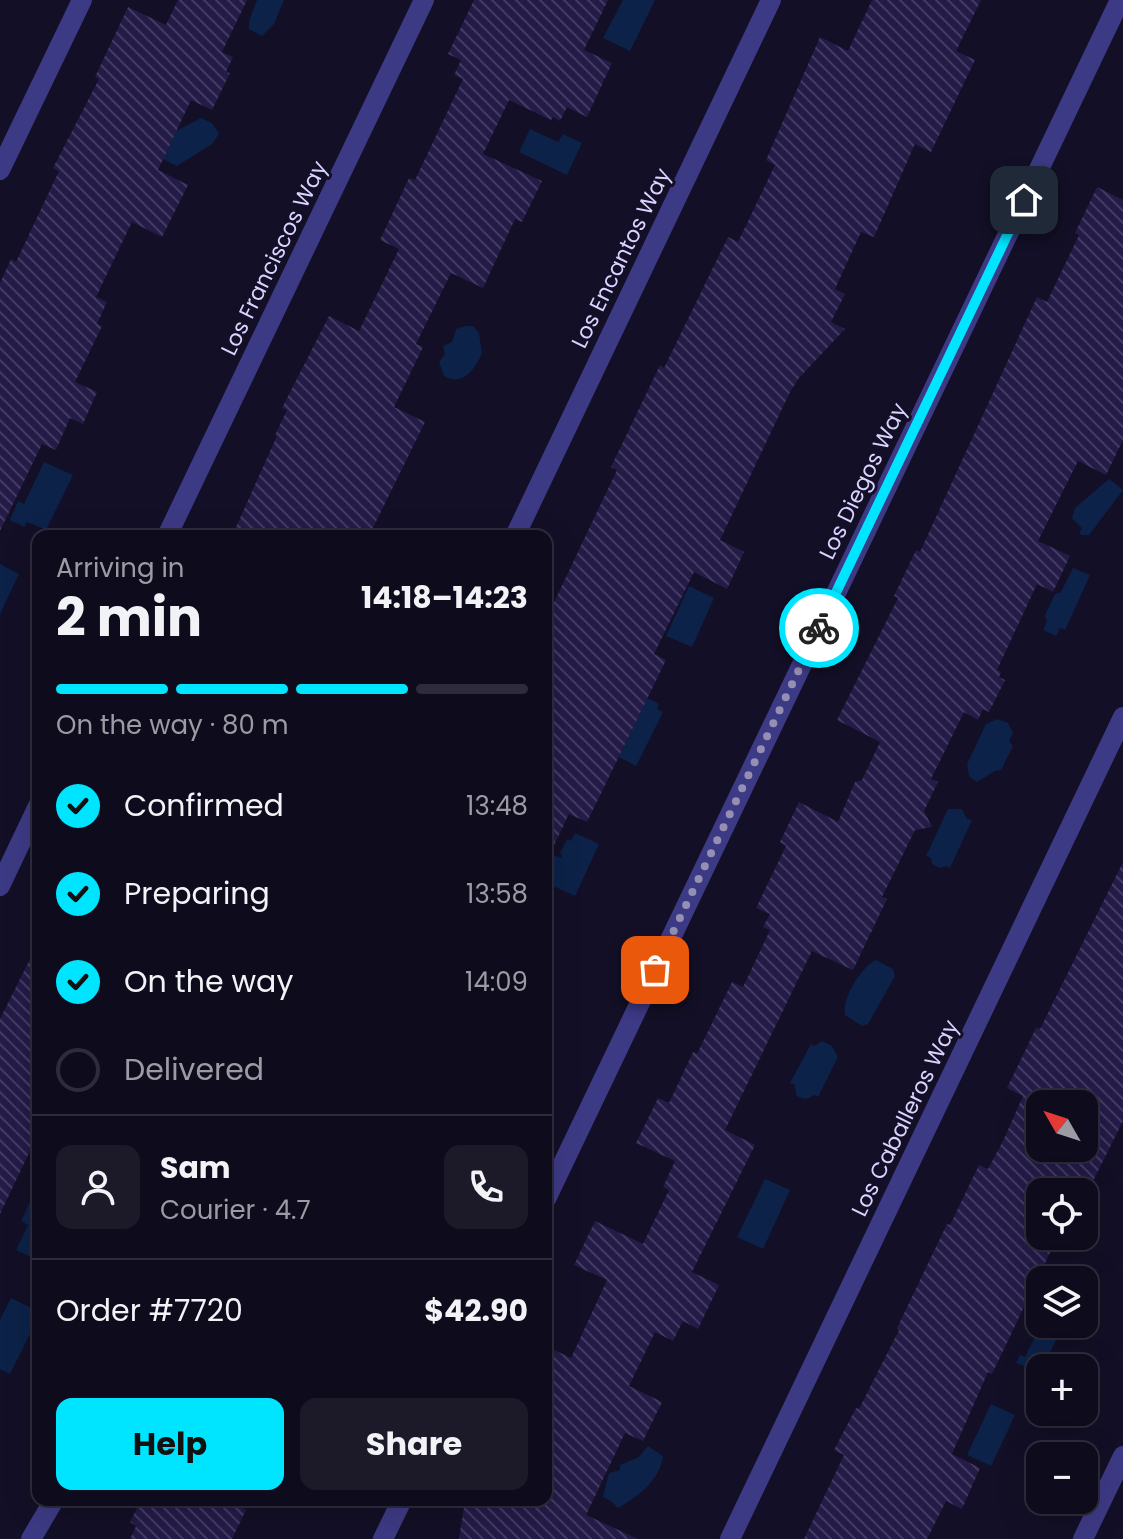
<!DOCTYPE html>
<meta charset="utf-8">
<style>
body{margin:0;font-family:Poppins,sans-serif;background:#1c1929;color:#f1f3f6;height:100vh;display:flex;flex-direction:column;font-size:30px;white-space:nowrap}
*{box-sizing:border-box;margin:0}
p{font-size:26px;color:#9b9ba3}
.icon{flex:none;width:44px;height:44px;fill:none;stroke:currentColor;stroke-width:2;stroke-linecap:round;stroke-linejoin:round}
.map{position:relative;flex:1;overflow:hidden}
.panel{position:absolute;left:32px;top:530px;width:520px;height:976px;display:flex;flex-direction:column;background:#0e0b1c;border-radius:16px;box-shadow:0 8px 32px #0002,0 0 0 2px #2e2b3b}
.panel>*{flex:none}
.needle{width:52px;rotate:309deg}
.fabs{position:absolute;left:1026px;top:1090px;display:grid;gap:16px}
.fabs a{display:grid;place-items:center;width:72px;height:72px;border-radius:16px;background:#0e0b1c;box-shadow:0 8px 32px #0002,0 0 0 2px #2e2b3b;font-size:40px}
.pin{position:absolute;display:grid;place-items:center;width:68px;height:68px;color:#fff;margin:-34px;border-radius:16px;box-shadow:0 4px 12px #0006}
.courier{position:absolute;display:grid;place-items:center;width:80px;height:80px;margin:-40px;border:6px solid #00e5ff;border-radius:50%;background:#fff;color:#222;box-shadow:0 2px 10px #0007}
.summary em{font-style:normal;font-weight:700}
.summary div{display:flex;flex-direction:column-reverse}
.summary{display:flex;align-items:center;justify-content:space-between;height:136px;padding:0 24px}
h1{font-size:52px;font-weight:700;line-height:60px}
.bar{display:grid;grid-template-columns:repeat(4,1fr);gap:12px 8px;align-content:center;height:96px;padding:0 24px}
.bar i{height:10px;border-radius:6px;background:#2e2b3b}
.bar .selected{background:#00e5ff}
.bar p{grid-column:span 4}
.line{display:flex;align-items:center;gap:20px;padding:0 24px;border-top:2px solid #2e2b3b}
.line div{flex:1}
.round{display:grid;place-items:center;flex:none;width:84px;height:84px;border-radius:16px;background:#1c1929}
ol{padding:0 24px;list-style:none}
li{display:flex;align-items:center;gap:24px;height:88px}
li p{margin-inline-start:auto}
li .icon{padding:8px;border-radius:50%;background:#00e5ff;color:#111;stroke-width:4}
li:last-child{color:#9b9ba3}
li i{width:44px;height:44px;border:4px solid #2e2b3b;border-radius:50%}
.primary-button{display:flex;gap:16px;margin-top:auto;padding:16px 24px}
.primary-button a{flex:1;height:92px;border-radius:16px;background:#00e5ff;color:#111;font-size:32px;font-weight:700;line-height:92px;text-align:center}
.primary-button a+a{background:#1c1929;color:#f1f3f6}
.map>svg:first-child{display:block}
</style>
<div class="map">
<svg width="1123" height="1539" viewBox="0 0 1123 1539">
<defs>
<pattern id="building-back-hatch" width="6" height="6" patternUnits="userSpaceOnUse" patternTransform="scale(2)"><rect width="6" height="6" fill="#241b47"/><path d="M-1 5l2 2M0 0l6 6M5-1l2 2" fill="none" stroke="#433b63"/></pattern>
</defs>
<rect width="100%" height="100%" fill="#130f26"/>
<g fill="#0c2248">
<polygon points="257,0 284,0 274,24 262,36 249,29 249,21"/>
<polygon points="623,0 655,0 630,51 603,38"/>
<polygon points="201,118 212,123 219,134 212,144 177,166 149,152 174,132"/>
<polygon points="530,129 558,142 563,134 582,143 567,175 519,152"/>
<path d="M465 326H473L479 333 482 353C475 369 463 387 444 376L439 362 445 354 443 346 452 342 456 329Z"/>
<polygon points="44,462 73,475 46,530 27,522 24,527 10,520 18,501 24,504"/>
<polygon points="1109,479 1123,490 1089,535 1082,535 1079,533 1082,528 1072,518 1075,508"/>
<polygon points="0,564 19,574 0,614"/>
<polygon points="1073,568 1090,575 1065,630 1060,628 1056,636 1043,630 1047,621 1045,615 1055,594 1061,592"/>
<polygon points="689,586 714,598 692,647 666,636"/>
<polygon points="647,698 659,704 657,709 663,712 636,766 619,757"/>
<polygon points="997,719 1008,723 1013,733 1009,741 1013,746 1001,770 995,771 977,782 969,776 967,764 986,724"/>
<polygon points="948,809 962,809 967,819 972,820 950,868 946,866 940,868 932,864 931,858 926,856"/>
<polygon points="575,833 599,844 575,896 546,883 546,861 550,854 561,858 562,855 560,853 567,839 571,841"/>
<path d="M876 960 893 969 895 976 868 1024 862 1026 845 1015C841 999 862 966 876 960Z"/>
<path d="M822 1041 832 1046 838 1057 818 1097 814 1095C807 1100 803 1100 796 1095L795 1085 790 1083 811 1044 814 1046Z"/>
<polygon points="765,1179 790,1190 763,1249 737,1237"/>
<polygon points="38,1184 38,1260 16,1250 28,1225 21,1221"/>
<polygon points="11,1298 38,1311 38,1318 10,1374 0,1369 0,1320"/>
<polygon points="1041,1324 1064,1324 1040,1373 1016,1363 1020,1355 1025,1357"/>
<polygon points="991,1404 1015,1415 991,1466 967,1455"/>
<path d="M648 1446 663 1456C660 1480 638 1497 618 1508L611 1501 603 1497 609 1473 620 1470V1465L639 1457Z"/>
</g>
<g fill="url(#building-back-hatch)" fill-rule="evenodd">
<polygon points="178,0 247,0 222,52 233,57 226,72 230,73 212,110 191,100 158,170 188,185 162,237 132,222 96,297 107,302 97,324 102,326 75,382 97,392 83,424 70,418 56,450 42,444 0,531 0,283 11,259 16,262 59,171 53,168 99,79 95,77 128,7 166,25"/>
<polygon points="474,0 608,0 584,50 612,63 587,117 567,107 560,121 553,117 551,120 509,100 483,154 542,181 522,222 515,219 483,288 451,273 416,344 423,347 394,407 425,422 369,536 232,536 277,436 275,435 287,410 282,408 329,316 359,331 399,249 380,240 409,178 415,180 463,79 454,75 461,60 448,54"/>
<polygon points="872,0 981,0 956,51 975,60 931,152 915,144 874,237 861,232 835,289 845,294 831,322 845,329 799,378 790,392 720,540 744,552 727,589 694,572 654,654 666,660 587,822 569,814 546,862 546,619 617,470 611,467 660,365 664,368 728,237 738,242 775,165 766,160 820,37 848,51"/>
<polygon points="1097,187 1123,200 1123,440 1106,475 1078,461 1038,541 1070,556 1053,592 1037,584 997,670 1001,672 999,677 1005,680 989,712 983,709 978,720 964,712 931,779 938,782 924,811 932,827 915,830 882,897 887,899 853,970 812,951 725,1130 755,1145 692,1272 719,1285 698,1329 683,1321 673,1341 655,1332 629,1386 662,1402 643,1441 625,1433 586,1515 638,1539 459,1539 465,1500 546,1500 546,1346 571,1358 607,1280 574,1265 595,1221 643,1244 669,1190 663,1187 675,1161 636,1143 658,1098 669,1103 693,1052 697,1054 732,982 743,987 770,930 763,927 770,914 756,908 786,846 780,842 799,802 838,822 855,782 862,780 880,742 837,720 898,598 894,596 916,550 920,552 1037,297 1047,302 1079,235 1075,233"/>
<path d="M1123 862V1121L1084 1199V1180L1078 1192H1040V1236H1058L992 1374 988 1372 952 1454 980 1468 962 1509 946 1501 927 1539H804L844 1455 834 1450 856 1408 859 1409 899 1330 897 1328 947 1224 950 1225 979 1165 988 1169 1003 1141 1023 1096 1007 1088 1036 1028 1040 1029ZM1040 1104H1084V1148H1040Z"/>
<polygon points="38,943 38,1134 0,1214 0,1019"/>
<polygon points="141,1500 225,1500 246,1510 232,1539 130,1539 136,1526 130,1522"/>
</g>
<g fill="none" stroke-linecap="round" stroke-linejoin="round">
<g stroke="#3d3a85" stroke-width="20">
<polyline points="0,170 82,0"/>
<polyline points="167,536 424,0"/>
<polyline points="515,536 771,0"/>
<polyline points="0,886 38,806"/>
<polyline points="546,1199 1120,0"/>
<polyline points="31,1539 54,1500"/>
<polyline points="383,1539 402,1500"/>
<polyline points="730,1539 1123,717"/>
<polyline points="1083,1539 1123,1456"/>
</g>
</g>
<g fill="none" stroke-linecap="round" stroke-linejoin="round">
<polyline stroke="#948fb3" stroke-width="8" stroke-dasharray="0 14.4" points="655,970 819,628"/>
<polyline stroke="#00e5ff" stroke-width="10" points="819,628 1024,200"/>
</g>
<g text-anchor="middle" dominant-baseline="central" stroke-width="6" stroke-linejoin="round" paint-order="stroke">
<g font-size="22" fill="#d9d4ff" stroke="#130f26">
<text transform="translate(274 258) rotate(-64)">Los Franciscos Way</text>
<text transform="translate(621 258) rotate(-64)">Los Encantos Way</text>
<text transform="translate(863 481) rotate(-64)">Los Diegos Way</text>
<text transform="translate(905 1118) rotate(-64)">Los Caballeros Way</text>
</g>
</g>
</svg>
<div class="fabs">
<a><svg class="needle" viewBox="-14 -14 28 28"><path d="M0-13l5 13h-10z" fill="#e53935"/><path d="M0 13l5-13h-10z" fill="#9b9ba3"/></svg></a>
<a><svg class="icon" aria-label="locate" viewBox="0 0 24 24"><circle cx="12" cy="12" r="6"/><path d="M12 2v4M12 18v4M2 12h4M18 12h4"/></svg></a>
<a><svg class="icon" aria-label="layers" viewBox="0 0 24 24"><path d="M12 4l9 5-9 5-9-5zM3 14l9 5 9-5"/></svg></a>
<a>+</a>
<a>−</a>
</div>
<div class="pin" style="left:655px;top:970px;background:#ea580c"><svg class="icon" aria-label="bag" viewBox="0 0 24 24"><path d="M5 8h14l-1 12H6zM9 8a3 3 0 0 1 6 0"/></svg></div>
<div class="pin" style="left:1024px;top:200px;background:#1f2937"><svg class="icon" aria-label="home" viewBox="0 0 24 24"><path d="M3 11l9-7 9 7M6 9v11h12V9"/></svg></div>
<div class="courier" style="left:819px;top:628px"><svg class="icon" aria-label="bike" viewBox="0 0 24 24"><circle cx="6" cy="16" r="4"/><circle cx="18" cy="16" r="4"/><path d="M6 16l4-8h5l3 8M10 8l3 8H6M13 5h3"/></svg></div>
<section class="panel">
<div class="summary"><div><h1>2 min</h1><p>Arriving in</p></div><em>14:18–14:23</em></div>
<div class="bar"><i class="selected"></i><i class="selected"></i><i class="selected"></i><i></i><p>On the way · 80 m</p></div>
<ol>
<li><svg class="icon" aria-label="check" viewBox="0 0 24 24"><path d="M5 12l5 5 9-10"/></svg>Confirmed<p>13:48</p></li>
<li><svg class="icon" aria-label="check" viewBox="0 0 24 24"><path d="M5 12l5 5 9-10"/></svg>Preparing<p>13:58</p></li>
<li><svg class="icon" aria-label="check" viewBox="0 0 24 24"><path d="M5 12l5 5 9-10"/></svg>On the way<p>14:09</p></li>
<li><i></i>Delivered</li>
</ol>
<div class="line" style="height:144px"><a class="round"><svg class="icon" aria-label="person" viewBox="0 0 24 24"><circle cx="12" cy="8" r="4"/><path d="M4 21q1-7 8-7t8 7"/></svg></a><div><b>Sam</b><p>Courier · 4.7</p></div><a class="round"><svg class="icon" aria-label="phone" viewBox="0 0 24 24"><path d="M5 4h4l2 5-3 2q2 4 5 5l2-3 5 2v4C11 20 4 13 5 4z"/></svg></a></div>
<div class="line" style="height:104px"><div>Order #7720</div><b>$42.90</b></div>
<div class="primary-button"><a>Help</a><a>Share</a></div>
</section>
</div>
